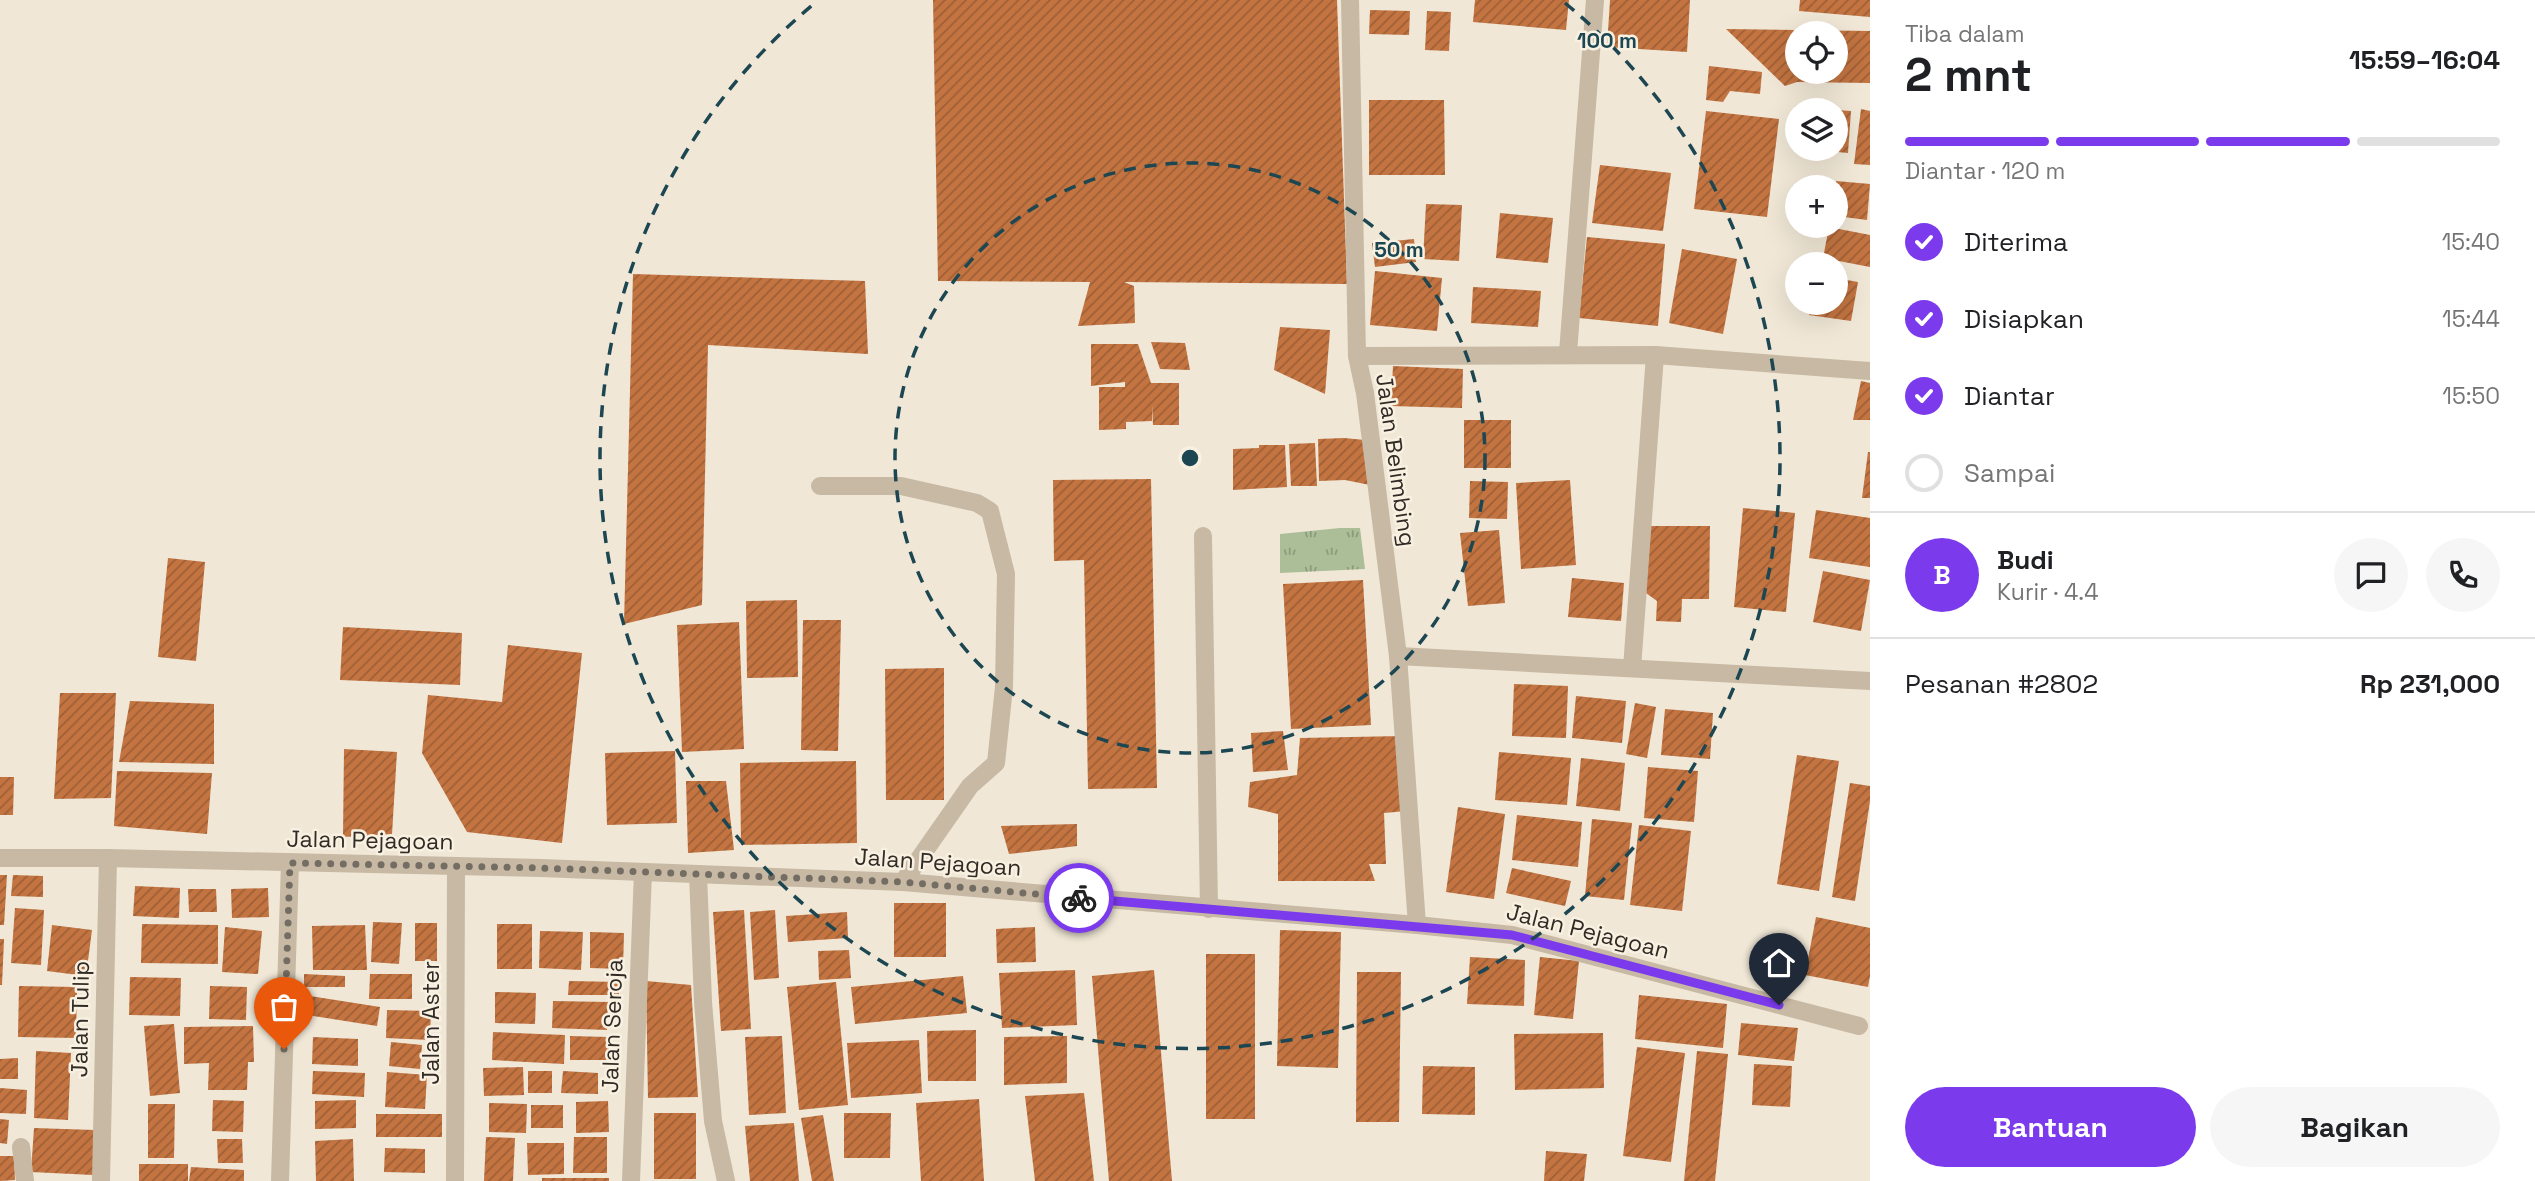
<!DOCTYPE html>
<html lang="id">
<meta charset="utf-8">
<style>
body{margin:0;font-family:"Space Grotesk",sans-serif;background:#f6f6f6;color:#202124;height:100vh;display:flex;flex-direction:column;font-size:26px;white-space:nowrap}
*{box-sizing:border-box;margin:0}
p{font-size:23px;color:#757577}
.icon{flex:none;width:38px;height:38px;fill:none;stroke:currentColor;stroke-width:2;stroke-linecap:round;stroke-linejoin:round}
.map{position:relative;flex:1;overflow:hidden}
.drawer{display:flex;flex-direction:column;background:#fff;width:665px}
.drawer>*{flex:none}
.buttons{position:absolute;left:1785px;top:21px;display:grid;gap:14px}
.buttons a{display:grid;place-items:center;width:63px;height:63px;border-radius:50%;background:#fff;box-shadow:0 7px 28px #0002;font-size:35px}
.pin{position:absolute;display:grid;place-items:center;width:60px;height:60px;color:#fff;margin:-72px -30px;border-radius:50% 50% 50% 0;rotate:-45deg;box-shadow:0 0 7px #0007}
.pin .icon{rotate:45deg}
.courier{position:absolute;display:grid;place-items:center;width:70px;height:70px;margin:-35px;border:5px solid #7c3aed;border-radius:50%;background:#fff;color:#222;box-shadow:0 2px 9px #0007}
.head em{font-style:normal;font-weight:600}
.head div{display:flex;flex-direction:column-reverse}
.head{display:flex;align-items:center;justify-content:space-between;height:119px;padding:0 35px}
h1{font-size:46px;font-weight:600;line-height:52px}
.bar{display:grid;grid-template-columns:repeat(4,1fr);gap:10px 7px;align-content:center;height:84px;padding:0 35px}
.bar i{height:9px;border-radius:5px;background:#e0e0e0}
.bar .active{background:#7c3aed}
.bar p{grid-column:span 4}
.line{display:flex;align-items:center;gap:18px;padding:0 35px;border-top:2px solid #e0e0e0}
.line div{flex:1}
.round{display:grid;place-items:center;flex:none;width:74px;height:74px;border-radius:37px;background:#f6f6f6}
ol{padding:0 35px;list-style:none}
li{display:flex;align-items:center;gap:21px;height:77px}
li p{margin-inline-start:auto}
li .icon{padding:7px;border-radius:50%;background:#7c3aed;color:#fff;stroke-width:4}
li:last-child{color:#757577}
li i{width:38px;height:38px;border:4px solid #e0e0e0;border-radius:50%}
.cta{display:flex;gap:14px;margin-top:auto;padding:14px 35px}
.cta a{flex:1;height:80px;border-radius:42px;background:#7c3aed;color:#fff;font-size:28px;font-weight:600;line-height:80px;text-align:center}
.cta a+a{background:#f6f6f6;color:#202124}
main{display:flex;flex:1;min-height:0}
.map>svg:first-child{display:block}
</style>
<main>
<div class="map">
<svg width="1870" height="1181" viewBox="0 0 1870 1181">
<defs>
<pattern id="park-tufts" width="24" height="20" patternUnits="userSpaceOnUse" patternTransform="scale(1.75)"><rect width="24" height="20" fill="#abbe97"/><path d="M3 7l-1-3M5 7V3M7 7l1-3M15 17l-1-3M17 17v-4M19 17l1-3" fill="none" stroke="#8c9b7b"/></pattern>
<pattern id="building-hatch" width="6" height="6" patternUnits="userSpaceOnUse" patternTransform="scale(1.75)"><rect width="6" height="6" fill="#c37441"/><path d="M-1 1l2-2M0 6l6-6M5 7l2-2" fill="none" stroke="#9f5f36"/></pattern>
</defs>
<rect width="100%" height="100%" fill="#f0e7d6"/>
<polygon fill="url(#park-tufts)" points="1340,528 1360,528 1365,569 1280,573 1280,534"/>
<g fill="url(#building-hatch)" fill-rule="evenodd">
<polygon points="933,0 1337,0 1347,284 1124,282 1134,286 1135,323 1078,326 1090,282 938,281"/>
<polygon points="1475,0 1569,0 1566,30 1473,22"/>
<polygon points="1610,0 1690,0 1687,52 1607,47"/>
<polygon points="1800,0 1870,0 1870,17 1799,11"/>
<polygon points="1370,10 1410,11 1409,35 1369,34"/>
<polygon points="1427,11 1451,12 1449,51 1425,50"/>
<path d="M1726 29 1870 31V83L1797 82 1785 86ZM1797 33H1836V72H1797Z"/>
<polygon points="1709,66 1762,72 1760,94 1730,91 1723,102 1706,100"/>
<polygon points="1369,100 1444,100 1445,175 1369,175"/>
<polygon points="1795,106 1818,108 1818,110 1797,110 1797,148 1792,147"/>
<polygon points="1861,109 1870,111 1870,165 1854,164"/>
<polygon points="1836,110 1851,111 1848,153 1827,151 1827,149 1836,149"/>
<polygon points="1706,111 1779,119 1767,217 1694,209"/>
<polygon points="1600,165 1671,173 1663,231 1592,223"/>
<polygon points="1836,181 1870,184 1867,220 1836,216"/>
<polygon points="1426,204 1462,205 1459,261 1423,259"/>
<polygon points="1500,213 1553,218 1548,263 1496,258"/>
<polygon points="1829,227 1870,235 1870,267 1823,258"/>
<polygon points="1587,237 1665,244 1658,326 1579,318"/>
<polygon points="1414,239 1416,262 1375,267 1372,243"/>
<polygon points="1682,249 1737,259 1723,334 1669,323"/>
<polygon points="1375,271 1442,278 1437,331 1370,325"/>
<polygon points="633,274 865,281 868,354 708,345 702,605 624,624"/>
<polygon points="1836,278 1858,282 1851,321 1809,315 1811,303 1836,303"/>
<polygon points="1473,287 1541,291 1538,327 1471,323"/>
<polygon points="1280,327 1330,330 1325,394 1274,370"/>
<polygon points="1151,342 1185,343 1190,370 1160,369"/>
<polygon points="1091,344 1138,344 1151,383 1179,383 1179,425 1153,425 1152,405 1152,421 1126,422 1126,429 1099,430 1099,387 1125,387 1125,382 1091,386"/>
<polygon points="1393,366 1463,369 1462,408 1391,406"/>
<polygon points="1861,381 1870,383 1870,420 1853,420"/>
<rect x="1464" y="420" width="47" height="48"/>
<polygon points="1344,438 1365,440 1370,485 1345,480 1319,481 1318,439"/>
<polygon points="1315,443 1317,486 1291,486 1289,444"/>
<polygon points="1259,445 1285,445 1287,487 1233,490 1233,449 1259,448"/>
<polygon points="1868,452 1870,452 1870,498 1862,498"/>
<polygon points="1151,479 1157,788 1088,789 1084,560 1054,561 1053,480"/>
<polygon points="1570,480 1576,565 1521,569 1516,483"/>
<polygon points="1470,481 1508,482 1507,519 1469,518"/>
<polygon points="1743,508 1795,513 1786,612 1734,607"/>
<polygon points="1816,510 1870,518 1870,567 1809,558"/>
<polygon points="1648,526 1710,526 1709,599 1682,599 1681,622 1656,621 1657,601 1646,593"/>
<polygon points="1499,530 1505,603 1468,606 1460,533"/>
<polygon points="168,558 205,562 196,661 158,657"/>
<polygon points="1823,571 1870,580 1861,631 1813,622"/>
<polygon points="1572,578 1624,583 1621,621 1568,617"/>
<polygon points="1363,580 1371,725 1291,729 1283,584"/>
<polygon points="797,600 798,677 747,678 746,601"/>
<polygon points="803,620 841,620 838,751 801,750"/>
<polygon points="739,622 744,749 682,752 677,625"/>
<polygon points="343,627 462,633 460,685 340,680"/>
<polygon points="508,645 582,653 562,843 467,832 422,753 428,695 502,702"/>
<polygon points="944,668 944,800 886,800 885,669"/>
<polygon points="1514,684 1568,686 1566,738 1512,736"/>
<polygon points="60,693 116,693 111,798 54,799"/>
<polygon points="1576,696 1626,701 1622,743 1572,738"/>
<polygon points="130,701 214,704 214,764 119,762"/>
<polygon points="1635,703 1656,707 1647,758 1626,754"/>
<polygon points="1665,709 1713,713 1710,759 1661,755"/>
<polygon points="1283,731 1288,770 1253,772 1251,733"/>
<polygon points="1402,736 1406,811 1384,813 1386,864 1369,864 1375,881 1278,881 1278,814 1248,807 1250,782 1297,775 1300,738"/>
<polygon points="344,749 397,752 392,834 343,837"/>
<polygon points="675,751 677,823 607,825 605,753"/>
<polygon points="1499,752 1571,758 1567,805 1495,800"/>
<polygon points="1797,755 1839,761 1819,891 1777,884"/>
<polygon points="1581,758 1625,763 1620,811 1576,806"/>
<polygon points="856,761 857,843 741,845 740,763"/>
<polygon points="1648,767 1698,771 1694,822 1644,818"/>
<polygon points="117,771 212,773 207,834 114,826"/>
<polygon points="0,777 14,777 13,815 0,815"/>
<polygon points="686,781 726,781 734,850 688,853"/>
<polygon points="1850,783 1870,786 1870,801 1855,901 1832,897"/>
<polygon points="1458,807 1505,814 1494,899 1446,892"/>
<polygon points="1517,815 1582,822 1578,867 1512,860"/>
<polygon points="1592,819 1632,823 1624,900 1585,896"/>
<polygon points="1077,824 1077,846 1009,854 1001,826"/>
<polygon points="1639,825 1691,831 1682,911 1630,905"/>
<polygon points="1512,868 1571,881 1565,906 1506,893"/>
<polygon points="0,875 7,875 4,925 0,925"/>
<polygon points="13,875 43,876 43,897 11,896"/>
<polygon points="135,886 180,888 179,918 133,916"/>
<polygon points="268,888 269,917 232,918 231,889"/>
<polygon points="188,889 216,889 217,912 189,912"/>
<rect x="894" y="903" width="52" height="54"/>
<polygon points="15,908 44,910 41,965 11,963"/>
<polygon points="744,910 751,1029 721,1031 713,912"/>
<polygon points="775,910 779,978 754,980 750,912"/>
<polygon points="847,912 848,938 788,942 786,916"/>
<polygon points="1816,917 1870,928 1870,976 1868,987 1805,975"/>
<polygon points="373,922 402,923 399,964 371,962"/>
<rect x="415" y="923" width="22" height="38"/>
<polygon points="142,924 218,925 218,964 141,963"/>
<rect x="497" y="924" width="35" height="45"/>
<polygon points="52,925 92,930 86,976 47,971"/>
<polygon points="365,925 367,970 313,970 312,926"/>
<polygon points="225,927 262,931 258,974 222,972"/>
<polygon points="1035,927 1036,962 997,963 996,929"/>
<polygon points="1280,930 1341,932 1338,1068 1277,1066"/>
<polygon points="540,931 583,932 581,970 539,968"/>
<polygon points="590,932 624,933 623,969 590,968"/>
<polygon points="0,939 4,939 2,985 0,985"/>
<polygon points="849,950 851,978 819,980 818,951"/>
<rect x="1206" y="954" width="49" height="165"/>
<polygon points="1470,957 1525,960 1524,1006 1467,1004"/>
<polygon points="1540,957 1579,961 1573,1019 1534,1015"/>
<polygon points="1075,970 1077,1025 1002,1028 999,973"/>
<polygon points="1154,970 1172,1181 1109,1181 1092,976"/>
<polygon points="1357,972 1401,972 1399,1122 1356,1122"/>
<polygon points="304,974 345,976 345,987 304,987"/>
<polygon points="370,974 412,974 412,999 369,999"/>
<polygon points="963,976 967,1013 855,1024 851,987"/>
<polygon points="130,977 181,978 180,1016 129,1015"/>
<polygon points="569,981 619,982 619,995 568,995"/>
<polygon points="646,981 691,985 698,1097 648,1098"/>
<polygon points="836,982 848,1105 799,1110 787,987"/>
<polygon points="19,986 77,987 76,1038 18,1037"/>
<polygon points="210,986 247,987 246,1020 209,1019"/>
<polygon points="495,992 536,993 535,1024 495,1023"/>
<polygon points="1639,995 1727,1004 1723,1048 1635,1039"/>
<polygon points="310,996 380,1007 377,1026 307,1015"/>
<polygon points="553,1001 608,1002 607,1030 552,1028"/>
<polygon points="387,1010 431,1011 430,1040 386,1038"/>
<polygon points="1741,1023 1798,1028 1794,1061 1738,1055"/>
<polygon points="174,1024 180,1093 150,1096 144,1026"/>
<polygon points="253,1026 254,1062 248,1062 247,1090 208,1090 209,1063 184,1064 184,1027"/>
<polygon points="976,1030 976,1081 928,1081 927,1031"/>
<polygon points="493,1032 565,1035 564,1064 492,1060"/>
<polygon points="1603,1033 1604,1088 1515,1090 1514,1034"/>
<polygon points="570,1036 609,1037 609,1060 570,1060"/>
<polygon points="782,1036 786,1113 749,1115 745,1037"/>
<polygon points="1067,1036 1067,1083 1004,1085 1004,1037"/>
<polygon points="313,1037 358,1039 358,1066 312,1064"/>
<polygon points="919,1040 922,1093 851,1098 847,1043"/>
<polygon points="391,1042 422,1045 420,1069 389,1066"/>
<polygon points="1637,1047 1685,1053 1671,1162 1623,1156"/>
<polygon points="36,1051 71,1053 68,1120 34,1118"/>
<polygon points="1697,1051 1728,1054 1715,1181 1684,1181"/>
<polygon points="18,1058 18,1079 0,1079 0,1059"/>
<polygon points="1754,1064 1792,1066 1790,1107 1752,1105"/>
<polygon points="1423,1066 1475,1067 1475,1115 1422,1114"/>
<polygon points="523,1067 524,1095 484,1096 483,1068"/>
<polygon points="313,1071 365,1073 364,1097 312,1094"/>
<rect x="528" y="1071" width="24" height="22"/>
<polygon points="563,1071 598,1073 598,1094 561,1093"/>
<polygon points="387,1072 427,1075 425,1109 385,1107"/>
<polygon points="0,1088 27,1090 26,1114 0,1113"/>
<polygon points="1084,1093 1094,1181 1035,1181 1025,1096"/>
<polygon points="979,1099 984,1181 921,1181 916,1103"/>
<polygon points="213,1100 244,1101 243,1132 212,1131"/>
<polygon points="356,1100 356,1128 315,1129 315,1101"/>
<polygon points="608,1101 609,1132 576,1133 576,1102"/>
<polygon points="489,1103 527,1104 526,1133 489,1132"/>
<polygon points="148,1104 175,1104 174,1158 148,1158"/>
<rect x="531" y="1105" width="32" height="23"/>
<rect x="654" y="1113" width="42" height="66"/>
<polygon points="844,1113 891,1113 890,1158 844,1158"/>
<rect x="376" y="1114" width="66" height="23"/>
<polygon points="823,1115 834,1181 812,1181 801,1118"/>
<polygon points="0,1119 9,1120 7,1144 0,1143"/>
<polygon points="794,1123 799,1181 750,1181 745,1126"/>
<polygon points="34,1128 95,1130 93,1175 31,1172"/>
<polygon points="486,1137 515,1138 513,1181 484,1181"/>
<polygon points="574,1137 607,1137 607,1173 573,1173"/>
<polygon points="217,1139 242,1139 243,1163 218,1163"/>
<polygon points="353,1139 354,1181 316,1181 315,1141"/>
<polygon points="527,1143 564,1143 564,1174 528,1175"/>
<polygon points="385,1148 425,1149 425,1173 384,1172"/>
<polygon points="1546,1151 1587,1154 1584,1181 1544,1181"/>
<polygon points="0,1156 14,1156 15,1180 0,1181"/>
<rect x="139" y="1164" width="49" height="17"/>
<polygon points="191,1167 244,1170 244,1181 189,1181"/>
<rect x="542" y="1178" width="67" height="3"/>
</g>
<g fill="none" stroke-linecap="round" stroke-linejoin="round">
<g stroke="#c7b9a3" stroke-width="18">
<polyline points="1350,0 1357,356 1365,393 1398,656 1417,925"/>
<polyline points="1568,353 1595,0"/>
<polyline points="1357,356 1655,355 1870,371"/>
<polyline points="820,486 901,486 977,503 990,511 1006,574 1004,687 996,763 970,786 903,882"/>
<polyline points="1203,536 1209,909"/>
<polyline points="1398,656 1870,681"/>
<polyline points="1632,668 1655,355"/>
<polyline points="0,858 108,858 541,868 903,882 1417,925 1512,935 1859,1026"/>
<polyline points="698,874 703,1002 713,1121 726,1181"/>
<polyline points="21,1147 25,1181"/>
<polyline points="101,1181 108,858"/>
<polyline points="280,1181 290,863"/>
<polyline points="455,1181 456,866"/>
<polyline points="631,1181 643,872"/>
</g>
</g>
<g fill="none" stroke-linecap="round" stroke-linejoin="round">
<polyline stroke="#746d63" stroke-width="7" stroke-dasharray="0 12.6" points="284,1049 290,863 541,868 903,882 1079,898"/>
<polyline stroke="#7c3aed" stroke-width="9" points="1079,898 1512,935 1779,1005"/>
</g>
<g fill="none" stroke="#1c4752" stroke-width="3.5" stroke-dasharray="12 9">
<circle cx="1190" cy="458" r="295"/>
<path d="M1565 3A590 590 0 1 1 815 3"/>
</g>
<g text-anchor="middle" dominant-baseline="central" stroke-width="5" stroke-linejoin="round" paint-order="stroke">
<g font-size="23" fill="#322b25" stroke="#f8f1e2">
<text transform="translate(1396 460) rotate(82)">Jalan Belimbing</text>
<text transform="translate(370 840) rotate(1)">Jalan Pejagoan</text>
<text transform="translate(938 862) rotate(4)">Jalan Pejagoan</text>
<text transform="translate(1588 931) rotate(14)">Jalan Pejagoan</text>
<text transform="translate(80 1019) rotate(-89)">Jalan Tulip</text>
<text transform="translate(431 1023) rotate(-90)">Jalan Aster</text>
<text transform="translate(612 1026) rotate(-88)">Jalan Seroja</text>
</g>
</g>
<circle cx="1190" cy="458" r="10" fill="#1c4752" stroke="#f8f1e2" stroke-width="3.5"/>
<g font-size="21" text-anchor="middle" font-weight="bold" fill="#1c4752" stroke="#f8f1e2" stroke-width="5" stroke-linejoin="round" paint-order="stroke">
<text x="1607" y="48">100 m</text>
<text x="1399" y="257">50 m</text>
</g>
</svg>
<div class="buttons">
<a><svg class="icon" aria-label="locate" viewBox="0 0 24 24"><circle cx="12" cy="12" r="6"/><path d="M12 2v4M12 18v4M2 12h4M18 12h4"/></svg></a>
<a><svg class="icon" aria-label="layers" viewBox="0 0 24 24"><path d="M12 4l9 5-9 5-9-5zM3 14l9 5 9-5"/></svg></a>
<a>+</a>
<a>−</a>
</div>
<div class="pin" style="left:284px;top:1049px;background:#ea580c"><svg class="icon" aria-label="bag" viewBox="0 0 24 24"><path d="M5 8h14l-1 12H6zM9 8a3 3 0 0 1 6 0"/></svg></div>
<div class="pin" style="left:1779px;top:1005px;background:#1f2937"><svg class="icon" aria-label="home" viewBox="0 0 24 24"><path d="M3 11l9-7 9 7M6 9v11h12V9"/></svg></div>
<div class="courier" style="left:1079px;top:898px"><svg class="icon" aria-label="bike" viewBox="0 0 24 24"><circle cx="6" cy="16" r="4"/><circle cx="18" cy="16" r="4"/><path d="M6 16l4-8h5l3 8M10 8l3 8H6M13 5h3"/></svg></div>
</div>
<section class="drawer">
<div class="head"><div><h1>2 mnt</h1><p>Tiba dalam</p></div><em>15:59–16:04</em></div>
<div class="bar"><i class="active"></i><i class="active"></i><i class="active"></i><i></i><p>Diantar · 120 m</p></div>
<ol>
<li><svg class="icon" aria-label="check" viewBox="0 0 24 24"><path d="M5 12l5 5 9-10"/></svg>Diterima<p>15:40</p></li>
<li><svg class="icon" aria-label="check" viewBox="0 0 24 24"><path d="M5 12l5 5 9-10"/></svg>Disiapkan<p>15:44</p></li>
<li><svg class="icon" aria-label="check" viewBox="0 0 24 24"><path d="M5 12l5 5 9-10"/></svg>Diantar<p>15:50</p></li>
<li><i></i>Sampai</li>
</ol>
<div class="line" style="height:126px"><b class="round" style="background:#7c3aed;color:#fff">B</b><div><b>Budi</b><p>Kurir · 4.4</p></div><a class="round"><svg class="icon" aria-label="chat" viewBox="0 0 24 24"><path d="M4 5h16v11H9l-5 4z"/></svg></a><a class="round"><svg class="icon" aria-label="phone" viewBox="0 0 24 24"><path d="M5 4h4l2 5-3 2q2 4 5 5l2-3 5 2v4C11 20 4 13 5 4z"/></svg></a></div>
<div class="line" style="height:91px"><div>Pesanan #2802</div><b>Rp 231,000</b></div>
<div class="cta"><a>Bantuan</a><a>Bagikan</a></div>
</section>
</main>
